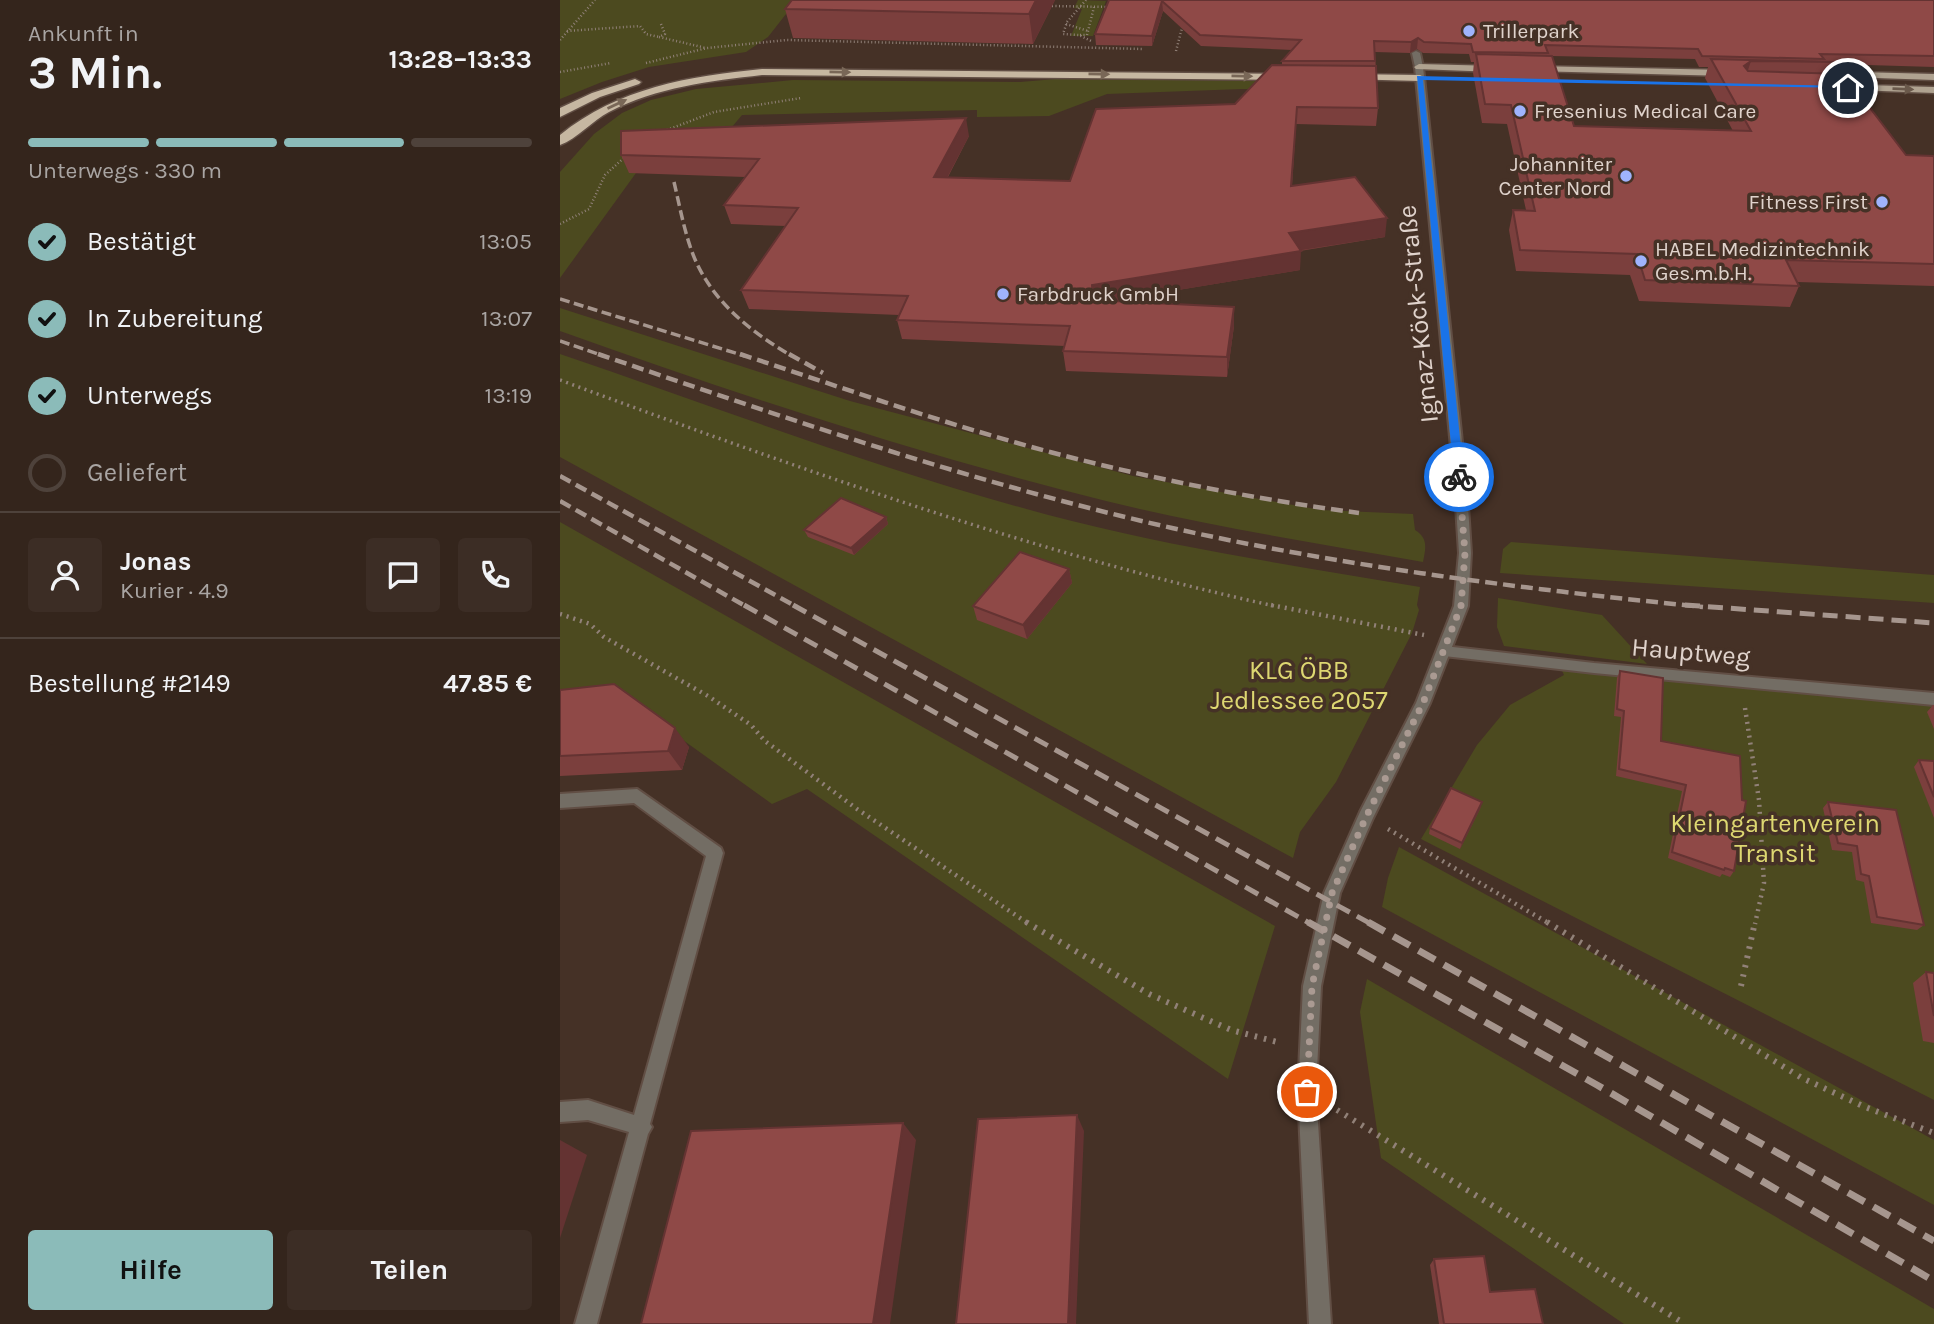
<!DOCTYPE html>
<html lang="de">
<meta charset="utf-8">
<style>
body{margin:0;font-family:Karla,sans-serif;background:#3c2d25;color:#f1f3f6;height:100vh;display:flex;flex-direction:column;font-size:26px;white-space:nowrap}
*{box-sizing:border-box;margin:0}
p{font-size:23px;color:#a9a5a3}
.icon{flex:none;width:38px;height:38px;fill:none;stroke:currentColor;stroke-width:2;stroke-linecap:round;stroke-linejoin:round}
.map{position:relative;flex:1;overflow:hidden}
.details{display:flex;flex-direction:column;background:#34251c;width:560px}
.details>*{flex:none}
.pin{position:absolute;display:grid;place-items:center;width:60px;height:60px;color:#fff;margin:-30px;border:4px solid #fff;border-radius:50%;box-shadow:0 2px 7px #0007}
.courier{position:absolute;display:grid;place-items:center;width:70px;height:70px;margin:-35px;border:5px solid #1a73e8;border-radius:50%;background:#fff;color:#222;box-shadow:0 2px 9px #0007}
.summary em{font-style:normal;font-weight:700}
.summary div{display:flex;flex-direction:column-reverse}
.summary{display:flex;align-items:center;justify-content:space-between;height:119px;padding:0 28px}
h1{font-size:46px;font-weight:700;line-height:52px}
.bar{display:grid;grid-template-columns:repeat(4,1fr);gap:10px 7px;align-content:center;height:84px;padding:0 28px}
.bar i{height:9px;border-radius:5px;background:#4e423b}
.bar .active{background:#8bbbb9}
.bar p{grid-column:span 4}
.line{display:flex;align-items:center;gap:18px;padding:0 28px;border-top:2px solid #4e423b}
.line div{flex:1}
.round{display:grid;place-items:center;flex:none;width:74px;height:74px;border-radius:7px;background:#3c2d25}
ol{padding:0 28px;list-style:none}
li{display:flex;align-items:center;gap:21px;height:77px}
li p{margin-inline-start:auto}
li .icon{padding:7px;border-radius:50%;background:#8bbbb9;color:#111;stroke-width:4}
li:last-child{color:#a9a5a3}
li i{width:38px;height:38px;border:4px solid #4e423b;border-radius:50%}
.primary-button{display:flex;gap:14px;margin-top:auto;padding:14px 28px}
.primary-button a{flex:1;height:80px;border-radius:7px;background:#8bbbb9;color:#111;font-size:28px;font-weight:700;line-height:80px;text-align:center}
.primary-button a+a{background:#3c2d25;color:#f1f3f6}
main{display:flex;flex:1;min-height:0}
.map>svg:first-child{display:block}
</style>
<main>
<section class="details">
<div class="summary"><div><h1>3 Min.</h1><p>Ankunft in</p></div><em>13:28–13:33</em></div>
<div class="bar"><i class="active"></i><i class="active"></i><i class="active"></i><i></i><p>Unterwegs · 330 m</p></div>
<ol>
<li><svg class="icon" aria-label="check" viewBox="0 0 24 24"><path d="M5 12l5 5 9-10"/></svg>Bestätigt<p>13:05</p></li>
<li><svg class="icon" aria-label="check" viewBox="0 0 24 24"><path d="M5 12l5 5 9-10"/></svg>In Zubereitung<p>13:07</p></li>
<li><svg class="icon" aria-label="check" viewBox="0 0 24 24"><path d="M5 12l5 5 9-10"/></svg>Unterwegs<p>13:19</p></li>
<li><i></i>Geliefert</li>
</ol>
<div class="line" style="height:126px"><a class="round"><svg class="icon" aria-label="person" viewBox="0 0 24 24"><circle cx="12" cy="8" r="4"/><path d="M4 21q1-7 8-7t8 7"/></svg></a><div><b>Jonas</b><p>Kurier · 4.9</p></div><a class="round"><svg class="icon" aria-label="chat" viewBox="0 0 24 24"><path d="M4 5h16v11H9l-5 4z"/></svg></a><a class="round"><svg class="icon" aria-label="phone" viewBox="0 0 24 24"><path d="M5 4h4l2 5-3 2q2 4 5 5l2-3 5 2v4C11 20 4 13 5 4z"/></svg></a></div>
<div class="line" style="height:91px"><div>Bestellung #2149</div><b>47.85 €</b></div>
<div class="primary-button"><a>Hilfe</a><a>Teilen</a></div>
</section>
<div class="map">
<svg width="1374" height="1324" viewBox="0 0 1374 1324">
<rect width="100%" height="100%" fill="#453126"/>
<g fill="#4c4a1f">
<polygon points="0,0 237,0 208,37 186,52 89,67 42,82 0,99"/>
<polygon points="518,0 546,1 533,36 511,36 522,9 514,8"/>
<polygon points="496,79 805,82 806,91 682,89 547,94 489,116 417,117 417,110 182,115 156,146 76,173 0,278 0,172 34,134 62,113 91,100 136,89 233,80 460,82"/>
<path d="M0 308 290 401 573 476 761 510 853 514 855 530C868 538 866 547 863 562 757 543 651 527 546 501 361 455 179 395 0 331Z"/>
<path d="M0 354C170 412 338 477 512 521 627 550 744 567 860 587L857 605 859 610 852 633 776 782 740 832 733 858 0 457Z"/>
<polygon points="0,522 715,926 668,1079 247,789 212,804 70,702 0,710"/>
<polygon points="951,542 1374,575 1374,603 940,573 943,549"/>
<polygon points="938,598 1042,615 1087,664 944,646 937,627"/>
<polygon points="1000,659 1374,692 1374,1100 861,839 917,745 950,705 1004,675 999,664"/>
<polygon points="839,847 1374,1140 1374,1205 822,907 828,878"/>
<polygon points="807,979 1374,1309 1374,1324 1064,1324 821,1158 800,1012"/>
</g>
<g fill="none" stroke-linecap="round" stroke-linejoin="round">
<g stroke="#614e44" stroke-width="4">
<g id="lane">
<polygon points="856,51 860,53 863,67 859,69 855,67 852,53"/>
<polygon points="884,646 1034,663 1374,693 1374,705 1034,673 884,656 877,651"/>
<polygon points="77,789 161,848 163,853 90,1124 92,1127 88,1134 37,1324 15,1324 69,1132 28,1120 0,1122 0,1102 28,1100 74,1115 146,856 74,803 0,808 0,794"/>
</g>
</g>
<g stroke="#614e44" stroke-width="4">
<polygon id="street" points="859,65 863,67 907,490 911,553 908,606 870,703 813,818 780,893 761,986 756,1092 771,1324 749,1324 738,1092 743,986 764,893 800,812 856,703 894,606 899,553 895,490 855,67"/>
</g>
<g stroke="#614e44" stroke-width="3">
<g id="primary">
<polygon points="859,64 937,66 942,69 937,72 856,69 854,67"/>
<polygon points="975,66 1168,70 1173,73 1168,76 972,71 972,67"/>
<polygon points="1262,71 1374,74 1374,80 1259,76 1259,72"/>
<polygon points="1272,84 1374,87 1374,93 1269,89 1269,85"/>
</g>
</g>
<g stroke="#614e44" stroke-width="3">
<g id="highway">
<path d="M202 69 731 74 737 77 731 80 202 75C150 81 97 87 49 112 33 120 17 139 0 145V135C58 88 129 76 202 69Z"/>
<polygon points="788,74 860,75 866,78 860,81 784,79 782,77"/>
<polygon points="75,79 81,82 79,84 40,97 0,117 0,108 32,93"/>
</g>
</g>
<g stroke="#918178" stroke-width="2.5" stroke-dasharray="1 2.5" stroke-linecap="butt">
<polyline points="526,0 507,22 503,34 519,35 533,42"/>
<polyline points="492,6 550,7"/>
<polyline points="101,24 105,34 99,37 146,48"/>
<polyline points="506,24 528,31"/>
<polyline points="7,31 80,26 86,34 99,37"/>
<polyline points="520,35 527,35 534,7"/>
<polyline points="0,40 35,0"/>
<polyline points="616,51 623,24"/>
<polyline points="86,63 147,48 227,40 583,49"/>
<polyline points="0,72 51,63"/>
<polyline points="107,130 154,112 241,98"/>
<polyline points="0,224 29,209 45,175 67,155"/>
</g>
<path stroke="#918178" stroke-width="3.5" stroke-dasharray="2 4.5" stroke-linecap="butt" d="M0 380C237 468 471 553 719 607"/>
<g stroke="#918178" stroke-width="4.5" stroke-dasharray="2 5" stroke-linecap="butt">
<polyline points="711,605 864,635"/>
<polyline points="0,614 30,624 44,637 148,696 191,725 205,741 297,809 469,924"/>
<polyline points="1185,708 1199,800 1204,883 1195,924"/>
<polyline points="828,829 990,924"/>
</g>
<g stroke="#918178" stroke-width="6" stroke-dasharray="2.5 7" stroke-linecap="butt">
<polyline points="466,922 589,994 671,1030 721,1043"/>
<polyline points="987,922 1242,1078 1305,1107 1374,1133"/>
<polyline points="1181,986 1195,922"/>
<polyline points="777,1110 1125,1324"/>
</g>
<use href="#lane" fill="#736d64" fill-rule="evenodd"/>
<use href="#street" fill="#736d64" fill-rule="evenodd"/>
<use href="#primary" fill="#afa290" fill-rule="evenodd"/>
<use href="#highway" fill="#c6b7a1" fill-rule="evenodd"/>
<g stroke="#a6968e" stroke-width="3.5" stroke-dasharray="10 4.5" stroke-linecap="butt">
<path d="M114 182C119 203 123 225 130 246 146 296 187 330 232 356"/>
<polyline points="0,299 185,356"/>
<polyline points="0,341 44,356"/>
</g>
<g stroke="#a6968e" stroke-width="4.5" stroke-dasharray="12 6" stroke-linecap="butt">
<path d="M38 354C228 419 417 484 612 528 787 567 965 589 1143 607"/>
<path d="M180 354C283 388 385 424 490 452 592 479 695 499 799 513"/>
<polyline points="229,354 263,373"/>
<polyline points="0,476 237,607"/>
<polyline points="0,501 187,607"/>
</g>
<g stroke="#a6968e" stroke-width="5" stroke-dasharray="15 8" stroke-linecap="butt">
<polyline points="184,605 751,924"/>
<polyline points="233,605 811,924"/>
<polyline points="1125,605 1374,623"/>
</g>
<g stroke="#a6968e" stroke-width="7" stroke-dasharray="19 10" stroke-linecap="butt">
<polyline points="748,922 1037,1085 1374,1281"/>
<polyline points="808,922 1374,1241"/>
</g>
</g>
<g fill="#7b3f3d" fill-rule="evenodd">
<polygon points="232,0 495,0 473,44 233,38 225,9"/>
<path d="M549 0H1374V67L1274 64 1271 73 1346 155 1374 157V286L1237 282 1239 286 1230 307 1079 301 1070 275 956 271 949 230 953 210H966L947 124 922 123 913 73 914 62H911L909 54 863 53 857 49 850 53 815 52 818 108 816 126 736 124 732 186 825 237 740 251V270L551 301 674 307V326L667 377 506 371 503 351 505 346 342 339 337 320 339 315 189 309 181 290 226 226 171 224 164 205 185 177 69 173 61 155 409 136 388 177 510 181 675 104 722 65V61L732 50 641 46 603 11 592 46 536 45 535 34ZM992 56 1135 59 1139 67H1148L1145 78 1173 131 1014 126Z"/>
<polygon points="326,517 328,524 294,555 248,537 244,530"/>
<polygon points="509,569 512,583 467,639 417,620 413,606"/>
<polygon points="1060,671 1101,741 1174,871 1170,877 1162,874 1160,877 1108,858 1122,791 1056,776 1061,717 1054,716 1057,678"/>
<polygon points="0,690 129,747 122,770 0,776"/>
<polygon points="1373,705 1374,705 1374,729 1367,712"/>
<polygon points="1359,760 1374,761 1374,818 1354,767"/>
<polygon points="922,802 920,809 900,849 869,834 870,828"/>
<polygon points="1268,802 1364,925 1357,930 1311,923 1304,882 1296,880 1292,852 1272,850 1263,808"/>
<polygon points="1366,972 1374,973 1374,1043 1363,1041 1353,983"/>
<polygon points="874,1259 930,1292 983,1324 879,1324 870,1265"/>
</g>
<g fill="#643332">
<polygon points="476,0 495,0 473,44 469,14"/>
<polygon points="602,1 603,11 592,46 592,36"/>
<polygon points="858,38 857,49 850,53 851,42"/>
<polygon points="1191,61 1185,79 1184,66"/>
<polygon points="406,118 409,136 378,195 374,177"/>
<polygon points="827,218 825,237 729,252 729,233"/>
<polygon points="741,251 740,270 534,304 533,300 532,285"/>
<polygon points="674,307 674,326 667,377 667,357"/>
<polygon points="326,517 328,524 294,555 291,548"/>
<polygon points="509,569 512,583 467,639 463,625"/>
<polygon points="115,728 129,747 122,770 108,751"/>
<polygon points="922,802 920,809 900,849 902,843"/>
<polygon points="517,1115 524,1131 516,1324 508,1324"/>
<polygon points="343,1123 356,1140 330,1324 313,1324"/>
<polygon points="0,1140 27,1155 0,1238"/>
</g>
<g fill="#8f4947" stroke="#643332" stroke-width="2">
<polygon points="232,0 476,0 469,14 225,9"/>
<polygon points="549,0 1374,0 1374,56 1260,54 1264,59 1142,56 1138,49 985,45 988,53 913,52 911,44 864,42 858,38 851,42 814,41 815,61 722,61 741,40 640,35 602,1 592,36 535,34"/>
<polygon points="916,54 992,56 1014,126 1191,131 1151,59 1275,62 1191,61 1184,66 1188,71 1284,74 1346,155 1373,156 1374,157 1374,264 1226,260 1239,286 1085,280 1077,254 960,250 953,210 975,211 951,105 925,104"/>
<polygon points="712,65 816,66 818,108 737,107 731,186 795,177 827,218 729,233 741,251 532,285 533,300 674,307 667,357 503,351 510,326 337,320 348,296 181,290 238,208 164,205 199,159 61,155 61,131 406,118 374,177 510,181 536,109 675,104"/>
<polygon points="281,498 326,517 291,548 244,530"/>
<polygon points="460,552 509,569 463,625 413,606"/>
<polygon points="1060,671 1103,678 1101,741 1180,756 1182,800 1186,801 1174,871 1165,868 1164,870 1112,852 1126,785 1059,769 1064,711 1057,709"/>
<polygon points="54,684 115,728 108,751 0,756 0,690"/>
<polygon points="1359,760 1374,761 1374,797"/>
<polygon points="891,788 922,802 902,843 870,828"/>
<polygon points="1268,802 1336,810 1364,925 1317,917 1309,876 1301,874 1297,846 1278,843"/>
<polygon points="1366,972 1374,973 1374,1016"/>
<polygon points="517,1115 508,1324 396,1324 418,1119"/>
<polygon points="343,1123 313,1324 81,1324 131,1131"/>
<polygon points="924,1256 930,1292 975,1289 983,1324 884,1324 874,1259"/>
</g>
<defs><path id="oneway-solid" d="M-6-.8H1V-3.2L6.5 0L1 3.2V.8H-6Z" transform="scale(1.75)"/></defs>
<g fill="#796757">
<use href="#oneway-solid" transform="translate(280 72) rotate(1)"/>
<use href="#oneway-solid" transform="translate(539 74) rotate(1)"/>
<use href="#oneway-solid" transform="translate(682 76) rotate(1)"/>
<use href="#oneway-solid" transform="translate(57 104) rotate(-25)"/>
</g>
<use fill="#6a594b" href="#oneway-solid" transform="translate(1343 89) rotate(2)"/>
<polygon fill="#1a73e8" points="857,76 1288,86 1291,88 863,80 904,477 899,480 894,477"/>
<g fill="none" stroke-linecap="round" stroke-linejoin="round">
<polyline stroke="#aa9a92" stroke-width="7" stroke-dasharray="0 12.6" points="747,1092 752,986 772,893 806,817 863,703 901,606 905,553 899,477"/>
</g>
<g fill="#9fb3fd" stroke="#453126" stroke-width="2.5">
<circle cx="909" cy="31" r="7"/>
<circle cx="960" cy="111" r="7"/>
<circle cx="1066" cy="176" r="7"/>
<circle cx="1322" cy="202" r="7"/>
<circle cx="1081" cy="261" r="7"/>
<circle cx="443" cy="294" r="7"/>
</g>
<g text-anchor="middle" dominant-baseline="central" stroke-width="7" stroke-linejoin="round" paint-order="stroke">
<g font-size="21" fill="#e0d3cc" stroke="#453126" text-anchor="start">
<text x="923" y="31">Trillerpark</text>
<text x="974" y="111">Fresenius Medical Care</text>
<text x="1052" y="164" text-anchor="end">Johanniter<tspan x="1052" dy="24">Center Nord</tspan></text>
<text x="1308" y="202" text-anchor="end">Fitness First</text>
<text x="1095" y="249">HABEL Medizintechnik<tspan x="1095" dy="24">Ges.m.b.H.</tspan></text>
<text x="457" y="294">Farbdruck GmbH</text>
</g>
<g font-size="26" fill="#e0d3cc" stroke="#453126">
<text transform="translate(858 314) rotate(-96)">Ignaz-Köck-Straße</text>
<text transform="translate(1131 652) rotate(5)">Hauptweg</text>
</g>
<g font-size="26" fill="#ddd771" stroke="#453126">
<text x="739" y="670">KLG ÖBB<tspan x="739" dy="30">Jedlessee 2057</tspan></text>
<text x="1215" y="823">Kleingartenverein<tspan x="1215" dy="30">Transit</tspan></text>
</g>
</g>
</svg>
<div class="pin" style="left:747px;top:1092px;background:#ea580c"><svg class="icon" aria-label="bag" viewBox="0 0 24 24"><path d="M5 8h14l-1 12H6zM9 8a3 3 0 0 1 6 0"/></svg></div>
<div class="pin" style="left:1288px;top:88px;background:#1f2937"><svg class="icon" aria-label="home" viewBox="0 0 24 24"><path d="M3 11l9-7 9 7M6 9v11h12V9"/></svg></div>
<div class="courier" style="left:899px;top:477px"><svg class="icon" aria-label="bike" viewBox="0 0 24 24"><circle cx="6" cy="16" r="4"/><circle cx="18" cy="16" r="4"/><path d="M6 16l4-8h5l3 8M10 8l3 8H6M13 5h3"/></svg></div>
</div>
</main>
